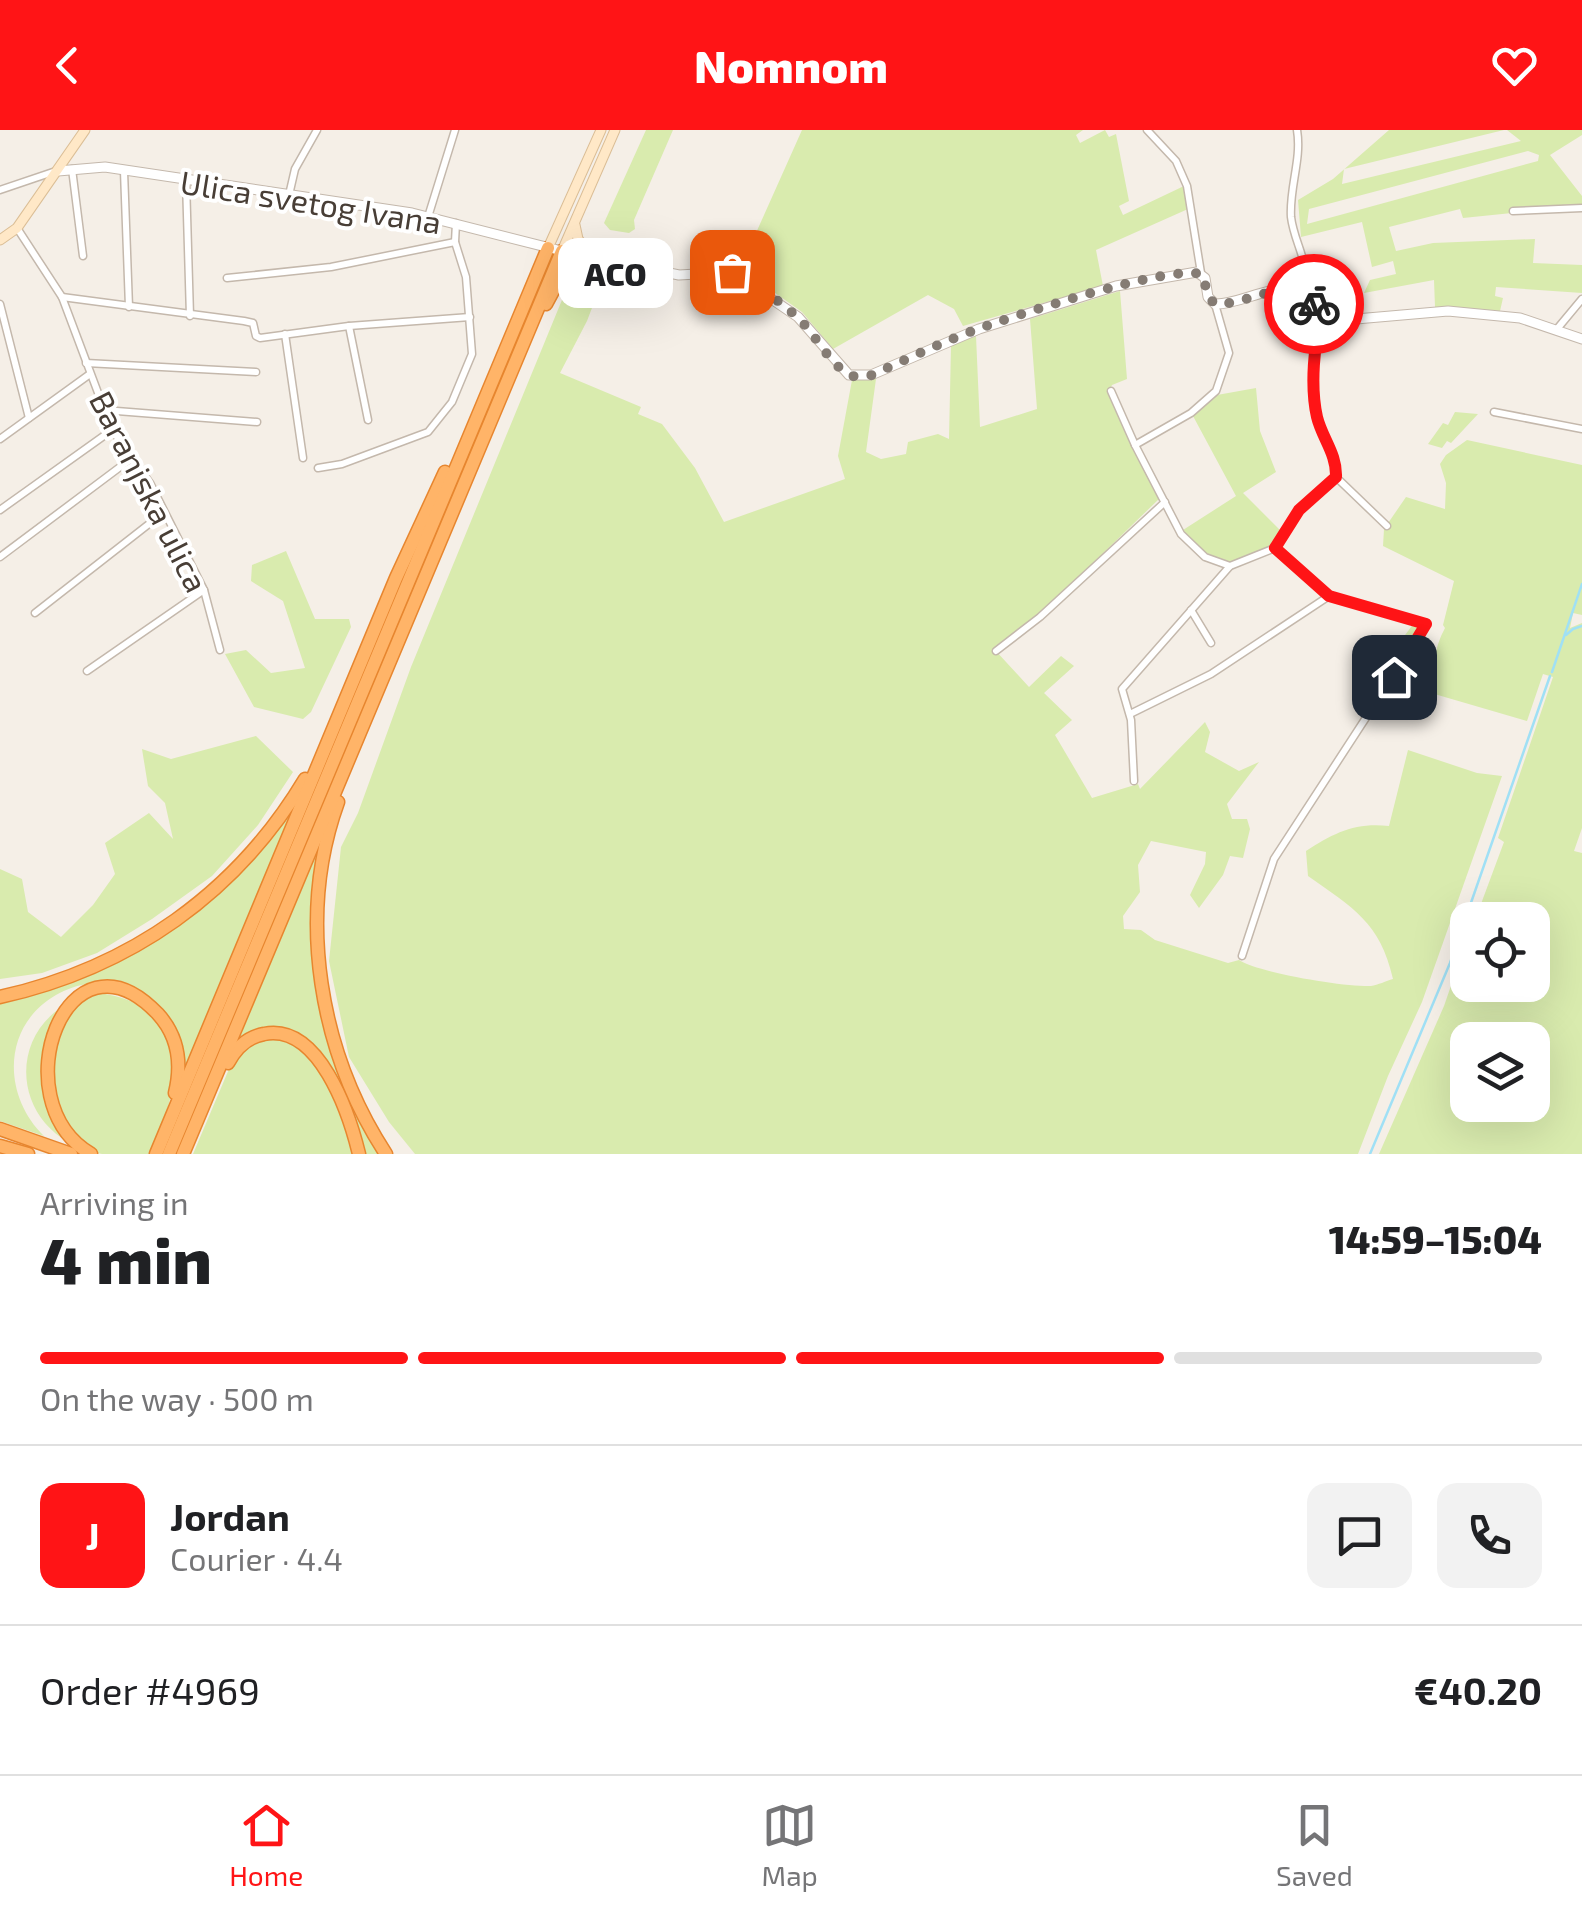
<!DOCTYPE html>
<meta charset="utf-8">
<style>
body{margin:0;font-family:"Exo 2",sans-serif;background:#f2f2f2;color:#202124;height:100vh;display:flex;flex-direction:column;font-size:38px;white-space:nowrap}
*{box-sizing:border-box;margin:0}
p{font-size:32px;color:#757577}
.icon{flex:none;width:55px;height:55px;fill:none;stroke:currentColor;stroke-width:2;stroke-linecap:round;stroke-linejoin:round}
.map{position:relative;height:1024px;overflow:hidden}
.side{display:flex;flex-direction:column;background:#fff;flex:1}
.side>*{flex:none}
.controls{position:absolute;left:1450px;top:772px;display:grid;gap:20px}
.controls a{display:grid;place-items:center;width:100px;height:100px;border-radius:20px;background:#fff;box-shadow:0 10px 40px #0002;font-size:50px}
.pin{position:absolute;display:grid;place-items:center;width:85px;height:85px;color:#fff;margin:-42px;border-radius:20px;box-shadow:0 5px 15px #0006}
.courier{position:absolute;display:grid;place-items:center;width:100px;height:100px;margin:-50px;border:8px solid #ff1416;border-radius:50%;background:#fff;color:#222;box-shadow:0 2px 12px #0007}
.bubble{position:absolute;height:70px;border-radius:20px;background:#fff;box-shadow:0 10px 40px #0002;font-size:32px;font-weight:800;line-height:70px;text-align:center}
.overview em{font-style:normal;font-weight:800}
.overview div{display:flex;flex-direction:column-reverse}
.overview{display:flex;align-items:center;justify-content:space-between;height:170px;padding:0 40px}
h1{font-size:65px;font-weight:800;line-height:75px}
.bar{display:grid;grid-template-columns:repeat(4,1fr);gap:15px 10px;align-content:center;height:120px;padding:0 40px}
.bar i{height:12px;border-radius:8px;background:#e0e0e0}
.bar .on{background:#ff1416}
.bar p{grid-column:span 4}
.line{display:flex;align-items:center;gap:25px;padding:0 40px;border-top:2px solid #e0e0e0}
.line div{flex:1}
.round{display:grid;place-items:center;flex:none;width:105px;height:105px;border-radius:20px;background:#f2f2f2}
header{display:flex;justify-content:space-between;align-items:center;height:130px;padding:0 40px;background:#ff1416;color:#fff;font-size:45px;font-weight:800}
.dock{display:flex;justify-content:space-around;align-items:center;height:140px;border-top:2px solid #e0e0e0;background:#fff;font-size:28px;color:#757577}
.dock a{display:grid;justify-items:center;gap:5px}
.dock .on{color:#ff1416}
.map>svg:first-child{display:block}
</style>
<header><svg class="icon" aria-label="back" viewBox="0 0 24 24"><path d="M15 5l-7 7 7 7"/></svg>Nomnom<svg class="icon" aria-label="heart" viewBox="0 0 24 24"><path d="M12 20l-8-8c-3-5 5-10 8-4 3-6 11-1 8 4z"/></svg></header>
<div class="map">
<svg width="1582" height="1024" viewBox="0 0 1582 1024">
<rect width="100%" height="100%" fill="#f5efe7"/>
<g fill="#d9ebae" fill-rule="evenodd">
<polygon points="646,0 673,0 634,90 635,99 629,103 610,100 604,93"/>
<polygon points="802,0 1083,0 1076,5 1080,13 1105,0 1109,7 1116,4 1129,71 1119,76 1123,85 1184,56 1188,79 1096,120 1103,156 963,196 954,179 928,165 833,219 802,182 747,143 743,132"/>
<path d="M1389 0H1504L1344 39 1342 54 1521 11 1507 0H1582V5L1550 25 1582 66V74L1513 79 1512 83 1463 88 1460 79 1389 97 1396 121 1433 113 1535 109 1533 133 1582 135V163L1496 157 1495 166 1503 168 1500 181 1435 177 1434 150 1364 163 1370 150 1396 144 1393 131 1372 137 1362 92 1301 107 1298 70 1333 49ZM1528 21 1539 25 1538 31 1307 94 1309 79Z"/>
<path d="M578 131 608 136 587 191 560 243 641 277 638 284 662 294 695 338 724 392 845 349 838 326 852 250 876 249 866 322 881 329 906 324 908 312 938 304 949 309 951 216 976 206 980 297 1037 279 1030 189 1120 161 1127 249 1112 255 1109 261 1160 368 1057 468 995 520 1029 557 1061 526 1074 536 1044 563 1072 590 1055 605 1092 668 1138 654 1140 659 1205 592 1210 602 1205 622 1239 641 1259 632 1227 674 1232 689H1247L1250 699 1243 728 1230 726 1223 745 1199 778 1190 765 1205 734 1206 722 1151 711 1138 735 1140 762 1123 786 1124 799 1141 800 1155 810 1228 833 1239 830C1259 843 1346 857 1371 856 1378 855 1386 851 1393 849 1380 792 1353 778 1308 746L1306 721C1333 703 1356 692 1389 696L1408 620 1477 643 1502 646 1422 872 1388 946 1358 1024H415L389 992 349 927 329 831 341 717 358 683 411 537Z"/>
<polygon points="1256,258 1260,301 1276,342 1243,363 1281,401 1272,416 1231,433 1201,421 1183,400 1236,366 1193,286 1217,265"/>
<polygon points="1455,282 1478,284 1451,313 1447,311 1442,318 1428,314 1443,293 1448,295"/>
<path d="M1467 310 1582 335V485L1573 483 1570 498 1582 493V698L1574 721 1582 723V1024H1379L1444 876 1467 809 1468 855H1532V790H1475L1504 712 1498 708 1553 547 1543 544 1527 591 1431 563C1432 540 1434 518 1445 498L1443 495 1454 451 1383 416 1384 399 1406 367 1445 379 1446 353 1440 334 1446 325ZM1468 910H1532V975H1468Z"/>
<polygon points="286,421 315,489 349,489 351,497 311,582 303,589 254,577 225,524 246,520 271,543 305,538 283,471 251,451 252,435"/>
<polygon points="1414,493 1420,500 1394,543 1382,536"/>
<polygon points="256,606 293,642 258,695 212,746 152,789 97,823 42,843 0,849 0,739 22,749 28,782 61,807 93,775 115,744 105,713 149,683 173,709 165,673 148,656 142,619 171,629"/>
<path d="M300 665 186 942 153 873C135 867 113 855 93 854 82 853 66 859 56 865 2 896 2 965 44 1006L0 991V871L39 862 96 842 126 828 184 791Z"/>
<path d="M325 703 319 861 382 1024H364C351 995 326 911 294 903 279 898 255 906 239 909Z"/>
<path d="M96 863C154 867 183 909 171 965 167 985 156 1005 149 1024 134 1024 116 1024 102 1024 4 1006 0 884 96 863Z"/>
<polygon points="267,907 299,914 324,946 356,1024 193,1024 229,939 242,919"/>
</g>
<g fill="none" stroke-linecap="round" stroke-linejoin="round">
<g stroke="#a0e0f5" stroke-width="2.5">
<polyline points="1566,505 1573,499 1582,496"/>
<polyline points="1552,542 1582,454"/>
<polyline points="1370,1024 1450,833 1550,546"/>
</g>
<g stroke="#c4b8ac" stroke-width="9">
<g id="minor">
<polyline points="1147,0 1176,31 1187,56 1201,143"/>
<path d="M1297 0C1302 29 1289 58 1291 87 1294 114 1313 137 1303 164"/>
<polyline points="72,39 83,126"/>
<polyline points="124,41 129,177"/>
<polyline points="186,51 190,186"/>
<polyline points="0,60 56,41"/>
<polyline points="289,65 295,39 317,0"/>
<polyline points="1513,81 1582,78"/>
<polyline points="428,87 455,0"/>
<polyline points="17,98 62,167 112,300 150,353 204,460 220,520"/>
<polyline points="227,148 331,137 455,112"/>
<polyline points="62,167 244,191 253,193 256,206 260,208 349,196 470,187"/>
<polyline points="0,174 29,288"/>
<polyline points="1215,174 1229,223 1216,261 1191,283 1135,315 1181,404 1205,427 1230,436"/>
<polyline points="349,196 368,290"/>
<polyline points="1557,199 1582,169"/>
<polyline points="285,204 303,328"/>
<polyline points="86,233 256,242"/>
<polyline points="1111,261 1135,315"/>
<polyline points="104,280 257,292"/>
<polyline points="1494,282 1582,299"/>
<polyline points="0,309 90,244"/>
<polyline points="318,338 342,334 428,302 452,272 472,224 466,147 455,112 456,93"/>
<polyline points="1336,347 1387,396"/>
<polyline points="0,380 112,300"/>
<path d="M1275 418 1299 380 1336 347C1337 324 1322 308 1317 287 1311 256 1314 215 1322 184"/>
<polyline points="0,427 132,328"/>
<polyline points="1191,480 1211,513"/>
<polyline points="35,483 163,383"/>
<polyline points="996,521 1040,487 1165,372"/>
<polyline points="87,541 204,460"/>
<polyline points="1130,584 1211,544 1329,466"/>
<polyline points="1134,651 1131,590 1122,559 1230,436 1275,418"/>
<polyline points="1242,826 1274,729 1427,494 1329,466 1275,418"/>
</g>
</g>
<g stroke="#c4b8ac" stroke-width="11">
<path id="tertiary" d="M58 41 105 37 412 83 562 121 679 145 732 142 798 187 849 245H871L979 199 1116 156 1197 142 1205 148 1208 167 1215 174C1242 175 1277 149 1303 164 1316 171 1320 185 1333 191L1448 181 1520 188 1582 209"/>
</g>
<g stroke="#dbbe96" stroke-width="11">
<g id="secondary">
<polyline points="575,95 578,109 592,127"/>
<polyline points="0,110 17,98 85,0"/>
<polyline points="548,118 601,0"/>
<polyline points="562,121 615,0"/>
</g>
</g>
<g stroke="#e7862f" stroke-width="15">
<g id="motorway">
<polyline points="546,174 568,133 578,124"/>
<path d="M338 672C296 788 320 923 386 1024"/>
<path d="M0 867C130 838 236 764 305 649"/>
<path d="M228 933C236 918 247 907 264 904 319 893 349 983 359 1024"/>
<polyline points="0,999 71,1024"/>
<polyline points="0,1016 28,1024"/>
<path d="M91 1024C0 970 67 788 158 884 179 907 182 934 175 963"/>
<polyline points="156,1024 396,448 445,342"/>
<polyline points="169,1024 548,118"/>
<polyline points="183,1024 562,121"/>
</g>
</g>
<use href="#minor" stroke="#fff" stroke-width="6"/>
<use href="#tertiary" stroke="#fff" stroke-width="9"/>
<use href="#secondary" stroke="#ffe8c7" stroke-width="9"/>
<use href="#motorway" stroke="#ffb468" stroke-width="12"/>
</g>
<g fill="none" stroke-linecap="round" stroke-linejoin="round">
<path stroke="#857c74" stroke-width="10" stroke-dasharray="0 18" d="M732 142C756 156 780 170 799 189 816 205 828 232 848 244 855 248 863 247 872 245 907 229 942 212 978 199 1014 186 1176 132 1203 145L1208 167 1215 174C1248 176 1286 143 1314 174"/>
<path stroke="#ff1416" stroke-width="12" d="M1314 174 1322 184C1314 214 1310 256 1317 287 1322 308 1337 324 1336 347L1299 380 1275 418 1329 466 1426 494 1394 547"/>
</g>
<g text-anchor="middle" dominant-baseline="central" stroke-width="8" stroke-linejoin="round" paint-order="stroke">
<g font-size="32" fill="#483e36" stroke="#fff">
<text transform="translate(311 71) rotate(9)">Ulica svetog Ivana</text>
<text transform="translate(150 361) rotate(63)">Baranjska ulica</text>
</g>
</g>
</svg>
<div class="controls">
<a><svg class="icon" aria-label="locate" viewBox="0 0 24 24"><circle cx="12" cy="12" r="6"/><path d="M12 2v4M12 18v4M2 12h4M18 12h4"/></svg></a>
<a><svg class="icon" aria-label="layers" viewBox="0 0 24 24"><path d="M12 4l9 5-9 5-9-5zM3 14l9 5 9-5"/></svg></a>
</div>
<div class="pin" style="left:732px;top:142px;background:#ea580c"><svg class="icon" aria-label="bag" viewBox="0 0 24 24"><path d="M5 8h14l-1 12H6zM9 8a3 3 0 0 1 6 0"/></svg></div>
<div class="pin" style="left:1394px;top:547px;background:#1f2937"><svg class="icon" aria-label="home" viewBox="0 0 24 24"><path d="M3 11l9-7 9 7M6 9v11h12V9"/></svg></div>
<div class="courier" style="left:1314px;top:174px"><svg class="icon" aria-label="bike" viewBox="0 0 24 24"><circle cx="6" cy="16" r="4"/><circle cx="18" cy="16" r="4"/><path d="M6 16l4-8h5l3 8M10 8l3 8H6M13 5h3"/></svg></div>
<div class="bubble" style="left:558px;top:108px;width:115px">ACO</div>
</div>
<section class="side">
<div class="overview"><div><h1>4 min</h1><p>Arriving in</p></div><em>14:59–15:04</em></div>
<div class="bar"><i class="on"></i><i class="on"></i><i class="on"></i><i></i><p>On the way · 500 m</p></div>
<div class="line" style="height:180px"><b class="round" style="background:#ff1416;color:#fff">J</b><div><b>Jordan</b><p>Courier · 4.4</p></div><a class="round"><svg class="icon" aria-label="chat" viewBox="0 0 24 24"><path d="M4 5h16v11H9l-5 4z"/></svg></a><a class="round"><svg class="icon" aria-label="phone" viewBox="0 0 24 24"><path d="M5 4h4l2 5-3 2q2 4 5 5l2-3 5 2v4C11 20 4 13 5 4z"/></svg></a></div>
<div class="line" style="height:130px"><div>Order #4969</div><b>€40.20</b></div>
</section>
<nav class="dock">
<a class="on"><svg class="icon" aria-label="home" viewBox="0 0 24 24"><path d="M3 11l9-7 9 7M6 9v11h12V9"/></svg>Home</a>
<a><svg class="icon" aria-label="map" viewBox="0 0 24 24"><path d="M3 6l6-2 6 2 6-2v14l-6 2-6-2-6 2zM9 4v14M15 6v14"/></svg>Map</a>
<a><svg class="icon" aria-label="saved" viewBox="0 0 24 24"><path d="M7 4h10v16l-5-4-5 4z"/></svg>Saved</a>
</nav>
